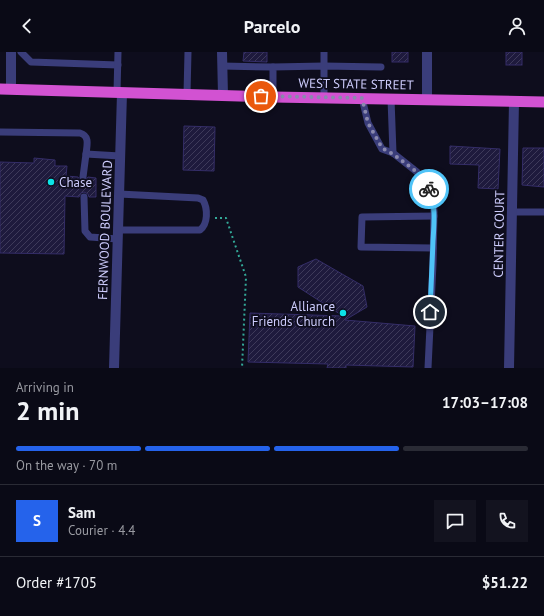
<!DOCTYPE html>
<meta charset="utf-8">
<style>
body{margin:0;font-family:"PT Sans",sans-serif;background:#13131f;color:#f1f3f6;height:100vh;display:flex;flex-direction:column;font-size:15px;white-space:nowrap}
*{box-sizing:border-box;margin:0}
p{font-size:13px;color:#999aa1}
.icon{flex:none;width:22px;height:22px;fill:none;stroke:currentColor;stroke-width:2;stroke-linecap:round;stroke-linejoin:round}
.map{position:relative;height:316px;overflow:hidden}
.details{display:flex;flex-direction:column;background:#0a0a16;flex:1}
.details>*{flex:none}
.pin{position:absolute;display:grid;place-items:center;width:34px;height:34px;color:#fff;margin:-17px;border:2px solid #fff;border-radius:50%;box-shadow:0 1px 4px #0007}
.courier{position:absolute;display:grid;place-items:center;width:40px;height:40px;margin:-20px;border:3px solid #4fc3f7;border-radius:50%;background:#fff;color:#222;box-shadow:0 1px 5px #0007}
.summary em{font-style:normal;font-weight:700}
.summary div{display:flex;flex-direction:column-reverse}
.summary{display:flex;align-items:center;justify-content:space-between;height:68px;padding:0 16px}
h1{font-size:26px;font-weight:700;line-height:30px}
.bar{display:grid;grid-template-columns:repeat(4,1fr);gap:6px 4px;align-content:center;height:48px;padding:0 16px}
.bar i{height:5px;border-radius:3px;background:#2a2b35}
.bar .on{background:#2563eb}
.bar p{grid-column:span 4}
.line{display:flex;align-items:center;gap:10px;padding:0 16px;border-top:1px solid #2a2b35}
.line div{flex:1}
.round{display:grid;place-items:center;flex:none;width:42px;height:42px;border-radius:0px;background:#13131f}
header{display:flex;justify-content:space-between;align-items:center;height:52px;padding:0 16px;background:#0a0a16;font-size:18px;font-weight:700}
.map>svg:first-child{display:block}
</style>
<header><svg class="icon" aria-label="back" viewBox="0 0 24 24"><path d="M15 5l-7 7 7 7"/></svg>Parcelo<svg class="icon" aria-label="person" viewBox="0 0 24 24"><circle cx="12" cy="8" r="4"/><path d="M4 21q1-7 8-7t8 7"/></svg></header>
<div class="map">
<svg width="544" height="316" viewBox="0 0 544 316">
<defs>
<pattern id="building-hatch" width="6" height="6" patternUnits="userSpaceOnUse"><rect width="6" height="6" fill="#1e1a3d"/><path d="M-1 1l2-2M0 6l6-6M5 7l2-2" fill="none" stroke="#3e3a5a"/></pattern>
</defs>
<rect width="100%" height="100%" fill="#0e0d1d"/>
<g fill="url(#building-hatch)" stroke="#342d68">
<polygon points="244,0 267,0 267,10 243,9"/>
<rect x="392" y="0" width="16" height="10"/>
<rect x="506" y="0" width="16" height="13"/>
<polygon points="184,74 215,75 214,119 183,118"/>
<polygon points="450,94 500,97 498,137 478,136 479,113 450,112"/>
<polygon points="523,96 544,96 544,135 522,133"/>
<polygon points="34,106 55,108 55,114 67,114 66,124 78,125 80,129 82,130 85,129 88,125 96,126 96,145 89,145 88,142 84,140 81,141 79,145 65,144 64,202 0,201 0,110 34,111"/>
<polygon points="316,207 363,234 367,255 345,268 415,274 413,315 346,313 346,316 327,316 328,312 248,310 250,261 343,264 298,235 298,215"/>
</g>
<g fill="none" stroke-linecap="round" stroke-linejoin="round">
<polyline stroke="#33a998" stroke-width="2" stroke-dasharray="2 3" stroke-linecap="butt" points="215,166 226,166 246,225 242,316"/>
<g stroke="#3a3d7a" stroke-width="7">
<polyline points="21,0 31,10 118,13"/>
<polyline points="222,14 273,15"/>
<polyline points="117,40 118,0"/>
<polyline points="187,42 188,0"/>
<polyline points="273,45 273,15 324,14 381,15"/>
<polyline points="324,45 324,0"/>
<polyline points="362,46 368,71 382,97 393,101 417,120 429,137 433,146 434,160 433,212 428,316"/>
<polyline points="391,47 393,101"/>
<path d="M0 80 80 81C90 84 87 93 86 102L120 104"/>
<polyline points="83,125 86,102"/>
<polyline points="84,145 85,179 90,185 118,187"/>
<polyline points="513,160 544,160"/>
<path d="M118 178H200C208 172 208 157 203 148L198 146 119 142"/>
<polyline points="433,196 361,195 362,165 434,164"/>
</g>
<g stroke="#3a3d7a" stroke-width="10">
<polyline points="222,0 223,43"/>
<polyline points="427,0 427,47"/>
<polyline points="11,37 11,0"/>
<polyline points="114,316 122,41"/>
<polyline points="509,316 514,49"/>
</g>
<polyline stroke="#d252d2" stroke-width="11" points="0,37 273,45 544,50"/>
</g>
<g fill="none" stroke-linecap="round" stroke-linejoin="round">
<polyline stroke="#8a89ae" stroke-width="4" stroke-dasharray="0 7.2" points="261,44 362,46 368,71 382,96 393,102 417,120 429,137"/>
<path stroke="#4fc3f7" stroke-width="5" d="M429 137C436 153 434 172 433 189 432 213 431 236 430 260"/>
</g>
<g fill="#0ce4e8" stroke="#0e0d1d" stroke-width="1.5">
<circle cx="51" cy="130" r="4"/>
<circle cx="343" cy="261" r="4"/>
</g>
<g text-anchor="middle" dominant-baseline="central" stroke-width="3.5" stroke-linejoin="round" paint-order="stroke">
<g font-size="13" fill="#cdccfc" stroke="#0e0d1d">
<text transform="translate(356 32) rotate(1)">WEST STATE STREET</text>
<text transform="translate(105 178) rotate(-88)">FERNWOOD BOULEVARD</text>
<text transform="translate(499 182) rotate(-89)">CENTER COURT</text>
</g>
<g font-size="13" fill="#cdccfc" stroke="#0e0d1d" text-anchor="start">
<text x="59" y="130">Chase</text>
<text x="335" y="254" text-anchor="end">Alliance<tspan x="335" dy="15">Friends Church</tspan></text>
</g>
</g>
</svg>
<div class="pin" style="left:261px;top:44px;background:#ea580c"><svg class="icon" aria-label="bag" viewBox="0 0 24 24"><path d="M5 8h14l-1 12H6zM9 8a3 3 0 0 1 6 0"/></svg></div>
<div class="pin" style="left:430px;top:260px;background:#1f2937"><svg class="icon" aria-label="home" viewBox="0 0 24 24"><path d="M3 11l9-7 9 7M6 9v11h12V9"/></svg></div>
<div class="courier" style="left:429px;top:137px"><svg class="icon" aria-label="bike" viewBox="0 0 24 24"><circle cx="6" cy="16" r="4"/><circle cx="18" cy="16" r="4"/><path d="M6 16l4-8h5l3 8M10 8l3 8H6M13 5h3"/></svg></div>
</div>
<section class="details">
<div class="summary"><div><h1>2 min</h1><p>Arriving in</p></div><em>17:03–17:08</em></div>
<div class="bar"><i class="on"></i><i class="on"></i><i class="on"></i><i></i><p>On the way · 70 m</p></div>
<div class="line" style="height:72px"><b class="round" style="background:#2563eb;color:#fff">S</b><div><b>Sam</b><p>Courier · 4.4</p></div><a class="round"><svg class="icon" aria-label="chat" viewBox="0 0 24 24"><path d="M4 5h16v11H9l-5 4z"/></svg></a><a class="round"><svg class="icon" aria-label="phone" viewBox="0 0 24 24"><path d="M5 4h4l2 5-3 2q2 4 5 5l2-3 5 2v4C11 20 4 13 5 4z"/></svg></a></div>
<div class="line" style="height:52px"><div>Order #1705</div><b>$51.22</b></div>
</section>
